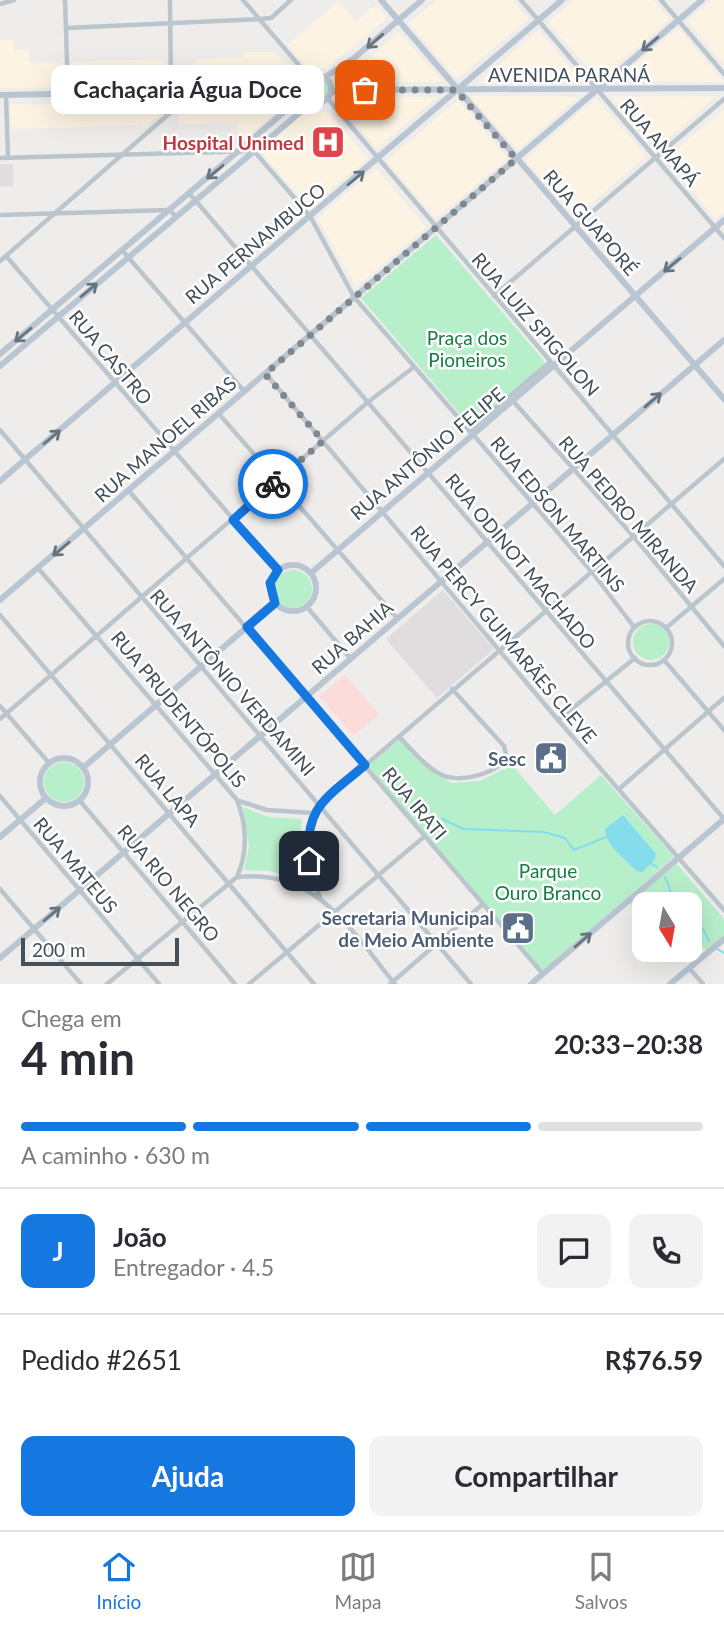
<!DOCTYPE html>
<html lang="pt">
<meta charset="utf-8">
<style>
body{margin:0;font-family:Lato,sans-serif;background:#f2f2f3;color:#2b2b33;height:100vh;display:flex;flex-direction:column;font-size:26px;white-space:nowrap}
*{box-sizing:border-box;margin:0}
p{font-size:23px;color:#7c7c81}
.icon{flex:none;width:38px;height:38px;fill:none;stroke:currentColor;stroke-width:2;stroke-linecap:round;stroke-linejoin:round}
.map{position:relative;height:984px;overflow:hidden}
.details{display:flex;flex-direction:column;background:#fff;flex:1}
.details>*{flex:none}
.needle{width:46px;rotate:169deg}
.buttons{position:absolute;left:632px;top:892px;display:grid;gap:14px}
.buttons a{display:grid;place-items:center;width:70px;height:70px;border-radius:14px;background:#fff;box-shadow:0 7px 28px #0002;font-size:35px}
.scale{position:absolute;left:21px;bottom:18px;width:158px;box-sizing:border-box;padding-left:7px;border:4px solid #44515a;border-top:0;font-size:19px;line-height:24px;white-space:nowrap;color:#44515a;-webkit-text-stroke:5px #fff;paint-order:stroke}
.pin{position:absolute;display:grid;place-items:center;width:60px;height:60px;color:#fff;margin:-30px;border-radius:14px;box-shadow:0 4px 10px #0006}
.courier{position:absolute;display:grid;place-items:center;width:70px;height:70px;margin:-35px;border:5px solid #1577e0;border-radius:50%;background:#fff;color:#222;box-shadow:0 2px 9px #0007}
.bubble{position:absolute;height:49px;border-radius:14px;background:#fff;box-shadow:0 7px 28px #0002;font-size:23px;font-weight:700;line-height:49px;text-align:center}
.head em{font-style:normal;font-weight:700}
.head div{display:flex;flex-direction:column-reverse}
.head{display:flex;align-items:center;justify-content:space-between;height:119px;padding:0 21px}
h1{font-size:46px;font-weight:700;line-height:52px}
.bar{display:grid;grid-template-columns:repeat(4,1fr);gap:10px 7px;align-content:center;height:84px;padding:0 21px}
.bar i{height:9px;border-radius:5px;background:#e1e1e2}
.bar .active{background:#1577e0}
.bar p{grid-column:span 4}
.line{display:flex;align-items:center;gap:18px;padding:0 21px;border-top:2px solid #e1e1e2}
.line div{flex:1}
.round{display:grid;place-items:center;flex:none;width:74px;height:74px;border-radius:14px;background:#f2f2f3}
.cta{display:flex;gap:14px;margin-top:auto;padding:14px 21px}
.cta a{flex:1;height:80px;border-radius:14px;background:#1577e0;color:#fff;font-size:28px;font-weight:700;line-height:80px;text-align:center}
.cta a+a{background:#f2f2f3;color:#2b2b33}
.tabs{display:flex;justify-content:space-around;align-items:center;height:98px;border-top:2px solid #e1e1e2;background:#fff;font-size:19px;color:#7c7c81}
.tabs a{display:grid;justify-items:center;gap:4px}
.tabs .active{color:#1577e0}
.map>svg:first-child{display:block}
</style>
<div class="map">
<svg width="724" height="984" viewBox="0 0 724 984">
<rect width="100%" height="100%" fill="#efecec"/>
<g fill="#fcf3e3">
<polygon points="437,0 513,0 528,19 457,79 409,23"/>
<polygon points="574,0 653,0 670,19 598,80 548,22"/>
<polygon points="712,0 724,0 724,64 687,21"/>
<polygon points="339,1 356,21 376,5 387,18 327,68 307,68 288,45"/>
<polygon points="678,28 724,82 616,81"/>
<polygon points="538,30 583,81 477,84"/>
<polygon points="399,32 443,82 340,83"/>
<polygon points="0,40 14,40 15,50 29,49 29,63 61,63 61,87 0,88"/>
<polygon points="243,52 276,52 298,78 296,82 178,84 178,72 196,71 196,59 243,57"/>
<polygon points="165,59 166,85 72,87 71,62"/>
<polygon points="470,96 578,97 518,150"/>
<polygon points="716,96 657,149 611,97"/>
<polygon points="293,97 246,138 246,134 238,135 237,122 179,124 178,116 198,101"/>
<polygon points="332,97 437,97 377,149"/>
<polygon points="596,98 646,156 575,218 525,160"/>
<polygon points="177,100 142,129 141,125 11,129 10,105"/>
<polygon points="458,100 508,158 436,219 386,161"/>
<polygon points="724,109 724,212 716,219 665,159"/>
<polygon points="308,110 328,112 368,158 309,208 260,151"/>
<polygon points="376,168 426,227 356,287 317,218"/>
</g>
<g fill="#e0ddde">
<polygon points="0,164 13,164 13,186 0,187"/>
<polygon points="443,590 494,649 437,698 386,639"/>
</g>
<polygon fill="#fbdcda" points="345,675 379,714 354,736 319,696"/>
<g fill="#b8efcb">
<circle cx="317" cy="89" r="11"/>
<polygon points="436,235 544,361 543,366 471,427 361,298"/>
<circle cx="293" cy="589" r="19"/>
<circle cx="651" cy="642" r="18"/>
<polygon points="399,740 451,783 480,781 512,765 555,815 601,775 674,857 542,971 367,767"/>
<circle cx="64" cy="782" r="20"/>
<polygon points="243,807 268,817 302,819 299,848 305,880 270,871 244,870 249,846"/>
<polygon points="677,864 724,919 724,936 708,951 690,941 690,905 644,905 644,914 626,902"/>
</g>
<path fill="#84dced" d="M623 815 656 854 654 861 642 872 636 871C625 858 606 847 605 829Z"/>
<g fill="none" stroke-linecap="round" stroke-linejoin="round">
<g stroke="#84dced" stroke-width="2">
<polyline points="442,819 464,829 544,832 565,838 574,850 606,837"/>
<polyline points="650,863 657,867"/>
<polyline points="665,877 676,905"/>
<polyline points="690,916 700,924 709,941"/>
<polyline points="717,949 724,953"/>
</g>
<g stroke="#bac5cc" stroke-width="4.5">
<polyline points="65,0 68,93"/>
<polyline points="170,0 171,92"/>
<polyline points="243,0 309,77"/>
<polyline points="521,0 724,238"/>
<polyline points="661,0 724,74"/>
<polyline points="0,4 14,0"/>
<polyline points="66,28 260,19 271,18 291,0"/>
<polyline points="6,95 8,158"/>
<polyline points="328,99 724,566"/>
<polyline points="0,158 254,151 310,216 354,297 592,572 634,627"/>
<polyline points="189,193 724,819"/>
<polyline points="0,215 169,210 176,216"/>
<polyline points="122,250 244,391"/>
<polyline points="6,256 278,571"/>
<polyline points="0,261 194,92"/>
<polyline points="494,296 724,99"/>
<polyline points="266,374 558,720 724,910"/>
<polyline points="513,401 634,537 724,646"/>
<polyline points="219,414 397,618"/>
<polyline points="0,430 471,984"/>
<polyline points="469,431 550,362"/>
<polyline points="129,491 543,974"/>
<path d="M38 568 237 800C247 826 248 852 237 877L107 984"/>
<polyline points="307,607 351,659"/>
<polyline points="0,615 314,984"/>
<circle cx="650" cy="643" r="22"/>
<polyline points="666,628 724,579"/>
<polyline points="664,660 724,730"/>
<polyline points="0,706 49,763"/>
<polyline points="0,719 368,402 414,367"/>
<polyline points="558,720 635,658"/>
<path d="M399 737C411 748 425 767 440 774 460 784 493 774 507 759L504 746 452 689"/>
<polyline points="619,789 724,698"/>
<polyline points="0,796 159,984"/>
<polyline points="80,801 235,984"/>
<polyline points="239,801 267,810 313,813"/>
<path d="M238 877C317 869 350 929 395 984"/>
<polyline points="0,889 81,984"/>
<path d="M320 898C310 868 298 832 320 804L724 459"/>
<polyline points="689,968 703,984"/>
<polyline points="249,984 425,836"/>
<polyline points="390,984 483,904"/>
</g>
<g stroke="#b9c6d1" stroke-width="6">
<polyline points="381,0 724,399"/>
<circle cx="317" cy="89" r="14"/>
<polyline points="325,77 353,59 422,0"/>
<polyline points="331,92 343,90 724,88"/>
<polyline points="0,95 288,90 303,94"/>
<polyline points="0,354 304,95"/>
<polyline points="0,366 311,103"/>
<polyline points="0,481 562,0"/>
<circle cx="293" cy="588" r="23"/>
<polyline points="311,573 724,220"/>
<polyline points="0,600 702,0"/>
<circle cx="64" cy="782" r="24"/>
<polyline points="84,767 275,603"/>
<polyline points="0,837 46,798"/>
<polyline points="0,958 724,340"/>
<polyline points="531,984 724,819"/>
<polyline points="670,984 724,939"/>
</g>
</g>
<defs><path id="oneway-shaft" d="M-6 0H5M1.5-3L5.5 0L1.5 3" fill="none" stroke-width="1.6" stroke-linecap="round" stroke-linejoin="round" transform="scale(1.75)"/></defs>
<g stroke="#67747e">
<use href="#oneway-shaft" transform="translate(375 41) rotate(139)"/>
<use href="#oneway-shaft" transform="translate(650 44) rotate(140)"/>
<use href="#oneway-shaft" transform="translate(215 172) rotate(140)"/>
<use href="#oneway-shaft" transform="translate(356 178) rotate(-40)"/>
<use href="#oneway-shaft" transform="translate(672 265) rotate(140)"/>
<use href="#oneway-shaft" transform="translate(89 290) rotate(-40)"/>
<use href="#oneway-shaft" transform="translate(23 335) rotate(140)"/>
<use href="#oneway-shaft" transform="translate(653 400) rotate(-41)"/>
<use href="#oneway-shaft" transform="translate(52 437) rotate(-40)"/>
<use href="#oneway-shaft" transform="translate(61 549) rotate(140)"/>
<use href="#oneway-shaft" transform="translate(52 914) rotate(-40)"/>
<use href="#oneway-shaft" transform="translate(583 940) rotate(-41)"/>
</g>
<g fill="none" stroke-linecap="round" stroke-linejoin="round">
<polyline stroke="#80878d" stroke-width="7" stroke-dasharray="0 12.6" points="273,484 323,441 265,374 516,159 456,90 365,90"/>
<path stroke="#1577e0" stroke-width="9" d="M273 484 233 520 278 570 270 583 275 603 247 627 365 765C327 798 304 806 309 861"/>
</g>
<defs>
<g id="hospital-square" transform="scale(1.75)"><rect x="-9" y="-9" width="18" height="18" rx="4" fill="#e0444e" stroke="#fff"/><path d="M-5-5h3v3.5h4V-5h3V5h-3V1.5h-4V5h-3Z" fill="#fff"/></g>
<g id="civic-square" transform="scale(1.75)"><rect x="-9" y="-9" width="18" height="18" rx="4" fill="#5c6f8a" stroke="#fff"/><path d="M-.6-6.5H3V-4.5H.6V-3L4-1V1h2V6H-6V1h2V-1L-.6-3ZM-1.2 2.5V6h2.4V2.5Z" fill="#fff"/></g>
</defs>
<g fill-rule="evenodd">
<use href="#hospital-square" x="328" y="142"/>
<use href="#civic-square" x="551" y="758"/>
<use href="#civic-square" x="518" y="928"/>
</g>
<g text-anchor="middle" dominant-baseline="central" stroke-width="5" stroke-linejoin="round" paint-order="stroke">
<g font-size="19" fill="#44515a" stroke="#fff">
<text x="569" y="74">AVENIDA PARANÁ</text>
<text transform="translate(660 142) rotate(49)">RUA AMAPÁ</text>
<text transform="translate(591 222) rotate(49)">RUA GUAPORÉ</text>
<text transform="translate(255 243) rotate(-40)">RUA PERNAMBUCO</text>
<text transform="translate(536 324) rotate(49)">RUA LUIZ SPIGOLON</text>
<text transform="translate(111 357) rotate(50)">RUA CASTRO</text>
<text transform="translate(165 439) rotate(-41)">RUA MANOEL RIBAS</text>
<text transform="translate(427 453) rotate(-40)">RUA ANTÔNIO FELIPE</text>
<text transform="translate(558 514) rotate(50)">RUA EDSON MARTINS</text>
<text transform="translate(629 514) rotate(49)">RUA PEDRO MIRANDA</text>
<text transform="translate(521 561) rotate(50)">RUA ODINOT MACHADO</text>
<text transform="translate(504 634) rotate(50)">RUA PERCY GUIMARÃES CLEVE</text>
<text transform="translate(352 637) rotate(-41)">RUA BAHIA</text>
<text transform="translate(233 682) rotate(49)">RUA ANTÔNIO VERDAMINI</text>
<text transform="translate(179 709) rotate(50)">RUA PRUDENTÓPOLIS</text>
<text transform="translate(168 790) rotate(50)">RUA LAPA</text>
<text transform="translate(415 803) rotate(50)">RUA IRATI</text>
<text transform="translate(76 865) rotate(50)">RUA MATEUS</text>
<text transform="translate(169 883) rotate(50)">RUA RIO NEGRO</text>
</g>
<g font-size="19" font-weight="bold" fill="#be3a42" stroke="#fff" text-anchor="end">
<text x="304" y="142">Hospital Unimed</text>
</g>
<g font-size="19" fill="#157c43" stroke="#fff">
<text x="467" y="337">Praça dos<tspan x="467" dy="22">Pioneiros</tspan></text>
<text x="548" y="870">Parque<tspan x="548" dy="22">Ouro Branco</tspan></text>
</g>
<g font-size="19" font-weight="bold" fill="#4e5e75" stroke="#fff" text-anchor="end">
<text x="526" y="758">Sesc</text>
<text x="494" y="917">Secretaria Municipal<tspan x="494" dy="22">de Meio Ambiente</tspan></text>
</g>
</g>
</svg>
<div class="buttons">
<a><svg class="needle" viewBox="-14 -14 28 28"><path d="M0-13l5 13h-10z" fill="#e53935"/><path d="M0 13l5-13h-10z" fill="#7c7c81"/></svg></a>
</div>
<div class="scale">200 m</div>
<div class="pin" style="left:365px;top:90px;background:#ea580c"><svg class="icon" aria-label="bag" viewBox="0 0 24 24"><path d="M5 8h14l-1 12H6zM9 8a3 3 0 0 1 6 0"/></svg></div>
<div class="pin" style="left:309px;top:861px;background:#1f2937"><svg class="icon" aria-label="home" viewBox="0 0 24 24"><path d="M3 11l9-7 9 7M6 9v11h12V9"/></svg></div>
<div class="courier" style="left:273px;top:484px"><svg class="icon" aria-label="bike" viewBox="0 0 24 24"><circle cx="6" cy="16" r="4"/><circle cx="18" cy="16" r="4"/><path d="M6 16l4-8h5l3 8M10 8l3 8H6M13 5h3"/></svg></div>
<div class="bubble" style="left:51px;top:65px;width:273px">Cachaçaria Água Doce</div>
</div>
<section class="details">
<div class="head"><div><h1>4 min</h1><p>Chega em</p></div><em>20:33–20:38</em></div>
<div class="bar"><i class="active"></i><i class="active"></i><i class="active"></i><i></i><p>A caminho · 630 m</p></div>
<div class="line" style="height:126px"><b class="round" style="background:#1577e0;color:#fff">J</b><div><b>João</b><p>Entregador · 4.5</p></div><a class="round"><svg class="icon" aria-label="chat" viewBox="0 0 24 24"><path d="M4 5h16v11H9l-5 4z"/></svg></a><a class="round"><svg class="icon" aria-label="phone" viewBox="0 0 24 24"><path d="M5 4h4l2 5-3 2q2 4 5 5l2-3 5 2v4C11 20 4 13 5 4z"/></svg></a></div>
<div class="line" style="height:91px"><div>Pedido #2651</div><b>R$76.59</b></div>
<div class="cta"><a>Ajuda</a><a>Compartilhar</a></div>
</section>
<nav class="tabs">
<a class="active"><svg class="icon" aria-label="home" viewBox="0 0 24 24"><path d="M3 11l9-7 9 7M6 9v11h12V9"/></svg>Início</a>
<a><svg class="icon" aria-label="map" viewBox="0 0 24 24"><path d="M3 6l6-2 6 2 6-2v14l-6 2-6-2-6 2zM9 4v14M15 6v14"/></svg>Mapa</a>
<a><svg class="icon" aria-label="saved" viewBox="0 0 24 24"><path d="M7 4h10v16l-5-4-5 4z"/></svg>Salvos</a>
</nav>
